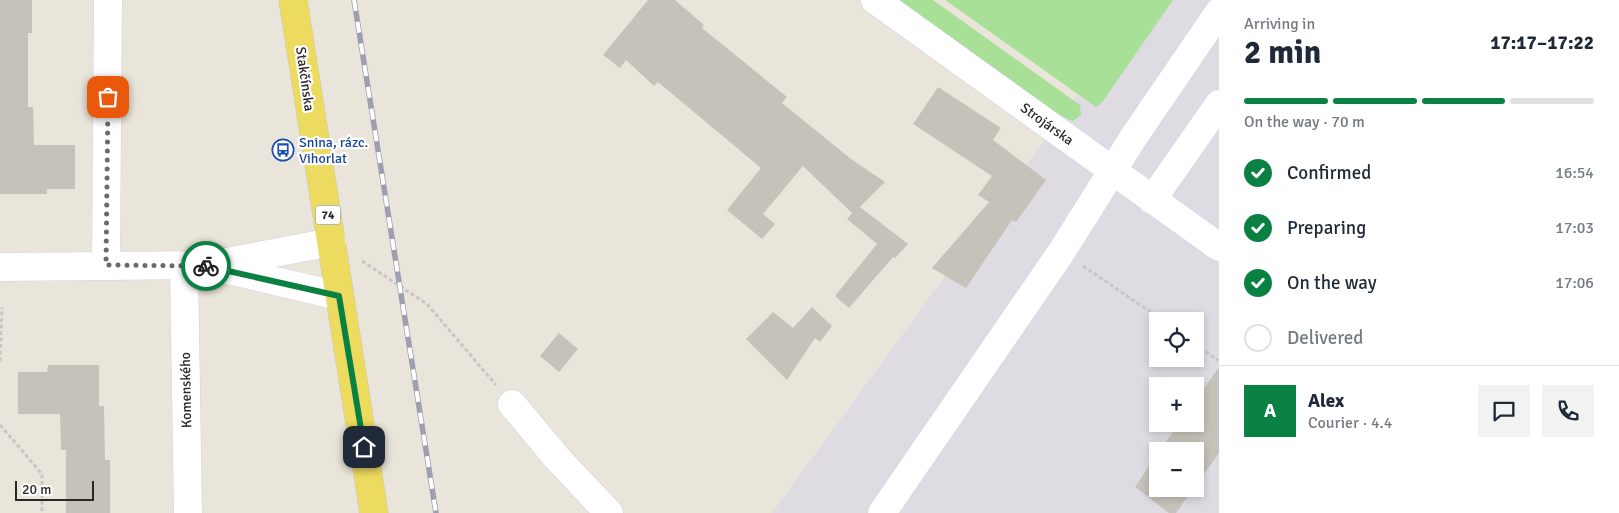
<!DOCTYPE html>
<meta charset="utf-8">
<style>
body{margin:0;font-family:Signika,sans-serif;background:#f2f2f3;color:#1f2937;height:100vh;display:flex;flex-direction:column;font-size:19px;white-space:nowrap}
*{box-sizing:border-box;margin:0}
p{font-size:16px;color:#747a83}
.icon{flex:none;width:28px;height:28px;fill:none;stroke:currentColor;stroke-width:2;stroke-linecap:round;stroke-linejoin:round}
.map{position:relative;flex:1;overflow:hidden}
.sheet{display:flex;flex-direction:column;background:#fff;width:400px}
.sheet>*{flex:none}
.tools{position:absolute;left:1149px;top:312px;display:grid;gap:10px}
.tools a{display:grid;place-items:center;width:55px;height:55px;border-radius:0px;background:#fff;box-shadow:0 2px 8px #0003;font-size:25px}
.scale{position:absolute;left:15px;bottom:12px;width:79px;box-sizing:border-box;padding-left:5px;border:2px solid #282828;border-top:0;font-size:14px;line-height:18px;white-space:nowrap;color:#282828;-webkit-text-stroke:4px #fff;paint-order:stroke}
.pin{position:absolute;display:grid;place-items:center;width:42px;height:42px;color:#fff;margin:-21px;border-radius:10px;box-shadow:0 2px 8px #0006}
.courier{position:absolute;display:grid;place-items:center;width:50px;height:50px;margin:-25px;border:4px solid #0b8043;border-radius:50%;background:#fff;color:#222;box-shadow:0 1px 6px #0007}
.summary em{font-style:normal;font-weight:700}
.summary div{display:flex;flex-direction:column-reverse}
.summary{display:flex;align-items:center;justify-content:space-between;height:85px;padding:0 25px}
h1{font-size:32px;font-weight:700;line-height:38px}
.bar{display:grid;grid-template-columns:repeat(4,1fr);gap:8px 5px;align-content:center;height:60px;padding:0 25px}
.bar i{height:6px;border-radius:4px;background:#e0e1e3}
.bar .on{background:#0b8043}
.bar p{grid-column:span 4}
.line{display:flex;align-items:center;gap:12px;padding:0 25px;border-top:1px solid #e0e1e3}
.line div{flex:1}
.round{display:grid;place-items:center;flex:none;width:52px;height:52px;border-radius:0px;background:#f2f2f3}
ol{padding:0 25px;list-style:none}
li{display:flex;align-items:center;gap:15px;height:55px}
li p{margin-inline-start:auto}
li .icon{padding:5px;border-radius:50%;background:#0b8043;color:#fff;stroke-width:4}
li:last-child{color:#747a83}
li i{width:28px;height:28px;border:2px solid #e0e1e3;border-radius:50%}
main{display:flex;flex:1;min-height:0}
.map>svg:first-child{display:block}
</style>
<main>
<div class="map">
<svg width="1219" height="513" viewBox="0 0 1219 513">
<rect width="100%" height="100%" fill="#eae5da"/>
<path fill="#dedbe3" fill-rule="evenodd" d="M1147 0H1219V513H772ZM1158 321H1195V359H1158ZM1158 386H1195V424H1158ZM1158 451H1195V489H1158Z"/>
<g fill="#a8e098">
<polygon points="897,0 933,0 1080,105 1081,115 1073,121 1057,114"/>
<polygon points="945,0 1173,0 1101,104 1096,107"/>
</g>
<g fill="#c5c3b9">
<polygon points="0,0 32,0 32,33 28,33 28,107 33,107 34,145 75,145 75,189 47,189 47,194 0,194"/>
<polygon points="648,0 675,0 704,25 702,28 787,97 782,103 851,159 885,182 860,207 908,244 895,258 893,257 849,308 835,296 877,244 847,219 852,213 803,166 763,214 775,224 762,239 727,210 761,168 658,82 654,86 626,60 620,68 603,55"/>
<polygon points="938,87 1001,128 993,140 1046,180 1016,222 1012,220 966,288 932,268 989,202 978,195 992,176 913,124"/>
<polygon points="812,307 832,326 820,342 815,338 787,380 746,339 773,312 793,328"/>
<polygon points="559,333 578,349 559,372 540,356"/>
<polygon points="48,365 99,365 99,406 104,406 105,460 110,460 110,513 66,513 66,450 61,450 60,414 18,414 18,372 47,372"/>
<polygon points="1219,367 1219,453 1195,487 1195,451 1159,451 1179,424 1195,424 1195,401"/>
<polygon points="1158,453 1158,489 1193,489 1176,513 1169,513 1135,487"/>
</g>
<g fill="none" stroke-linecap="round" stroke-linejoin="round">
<g stroke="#d0d1e1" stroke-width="29">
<g id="minor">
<polyline points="875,0 1219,247"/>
<polyline points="1152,200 1219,104"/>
<polyline points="106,265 108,0"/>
<polyline points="0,267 211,265 332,242"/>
<polyline points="184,267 188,513"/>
<polyline points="220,268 339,296"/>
<polyline points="512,404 557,458 609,513"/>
<polyline points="882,513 1062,251 1133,138 1219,12"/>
</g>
</g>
<g stroke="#c7c7c7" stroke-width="29">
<polyline id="major" points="293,0 374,513"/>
</g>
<g stroke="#c7c7c7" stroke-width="3" stroke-dasharray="4 2.5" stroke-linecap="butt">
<polyline points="362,261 427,304 496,385"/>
<polyline points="1083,266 1164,321"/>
<polyline points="1195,344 1219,361"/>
<polyline points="0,361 2,307"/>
<polyline points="0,425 42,474 42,513"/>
</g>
<use href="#minor" stroke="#fff" stroke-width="28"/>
<use href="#major" stroke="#ecdb5e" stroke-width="28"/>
<g stroke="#9d9eb2" stroke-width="5.5">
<polyline id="rail" points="354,0 436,513"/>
</g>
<use href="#rail" stroke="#fff" stroke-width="4" stroke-dasharray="11" stroke-linecap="butt"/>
</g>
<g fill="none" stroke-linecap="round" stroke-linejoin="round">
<polyline stroke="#6c6a66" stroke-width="5" stroke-dasharray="0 9" points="108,97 106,265 206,266"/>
<polyline stroke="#0b8043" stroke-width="6" points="206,266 339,296 364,447"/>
</g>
<defs>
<g id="bus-ring" transform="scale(1.125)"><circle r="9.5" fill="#fff" stroke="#1a4fb4" stroke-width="1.5"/><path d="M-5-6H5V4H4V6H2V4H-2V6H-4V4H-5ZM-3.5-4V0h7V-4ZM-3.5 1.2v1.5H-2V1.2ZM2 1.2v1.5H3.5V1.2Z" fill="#1a4fb4"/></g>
</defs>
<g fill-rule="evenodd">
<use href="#bus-ring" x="283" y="150"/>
</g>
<g text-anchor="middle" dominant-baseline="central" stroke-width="4.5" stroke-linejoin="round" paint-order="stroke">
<rect fill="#fff" stroke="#686868" stroke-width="1" x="315.5" y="205.5" width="25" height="19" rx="4"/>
<g font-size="12" font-weight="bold" fill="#282828">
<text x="328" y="215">74</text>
</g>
<g font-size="14" fill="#282828" stroke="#fff">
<text transform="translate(305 79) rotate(82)">Stakčínska</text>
<text transform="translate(1047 124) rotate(36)">Strojárska</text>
<text transform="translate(186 390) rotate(-91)">Komenského</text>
</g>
<g font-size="14" fill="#164399" stroke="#fff" text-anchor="start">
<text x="299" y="142">Snina, rázc.<tspan x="299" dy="16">Vihorlat</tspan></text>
</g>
</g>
</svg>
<div class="tools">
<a><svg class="icon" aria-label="locate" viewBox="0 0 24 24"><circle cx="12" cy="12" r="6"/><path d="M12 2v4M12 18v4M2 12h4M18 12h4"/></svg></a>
<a>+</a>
<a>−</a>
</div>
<div class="scale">20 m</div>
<div class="pin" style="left:108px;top:97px;background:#ea580c"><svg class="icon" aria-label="bag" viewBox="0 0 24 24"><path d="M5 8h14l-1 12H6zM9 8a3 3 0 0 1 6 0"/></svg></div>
<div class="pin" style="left:364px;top:447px;background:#1f2937"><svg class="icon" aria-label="home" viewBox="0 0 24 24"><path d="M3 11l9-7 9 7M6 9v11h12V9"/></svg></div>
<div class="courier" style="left:206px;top:266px"><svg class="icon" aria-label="bike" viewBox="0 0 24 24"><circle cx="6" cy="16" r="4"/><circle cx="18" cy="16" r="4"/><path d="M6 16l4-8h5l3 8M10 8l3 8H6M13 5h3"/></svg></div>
</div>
<section class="sheet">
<div class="summary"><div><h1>2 min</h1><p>Arriving in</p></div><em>17:17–17:22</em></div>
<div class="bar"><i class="on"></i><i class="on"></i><i class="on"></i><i></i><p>On the way · 70 m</p></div>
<ol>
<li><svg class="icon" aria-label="check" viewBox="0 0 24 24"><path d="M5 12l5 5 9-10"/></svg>Confirmed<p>16:54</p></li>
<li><svg class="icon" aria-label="check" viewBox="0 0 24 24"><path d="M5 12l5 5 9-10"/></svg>Preparing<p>17:03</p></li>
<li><svg class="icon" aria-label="check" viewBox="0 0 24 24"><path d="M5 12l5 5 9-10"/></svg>On the way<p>17:06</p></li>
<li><i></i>Delivered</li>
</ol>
<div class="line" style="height:90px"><b class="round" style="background:#0b8043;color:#fff">A</b><div><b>Alex</b><p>Courier · 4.4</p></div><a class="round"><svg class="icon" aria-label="chat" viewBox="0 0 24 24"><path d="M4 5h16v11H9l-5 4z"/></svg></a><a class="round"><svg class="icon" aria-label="phone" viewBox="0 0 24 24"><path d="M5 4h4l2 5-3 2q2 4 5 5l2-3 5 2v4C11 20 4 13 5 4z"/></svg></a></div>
</section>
</main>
